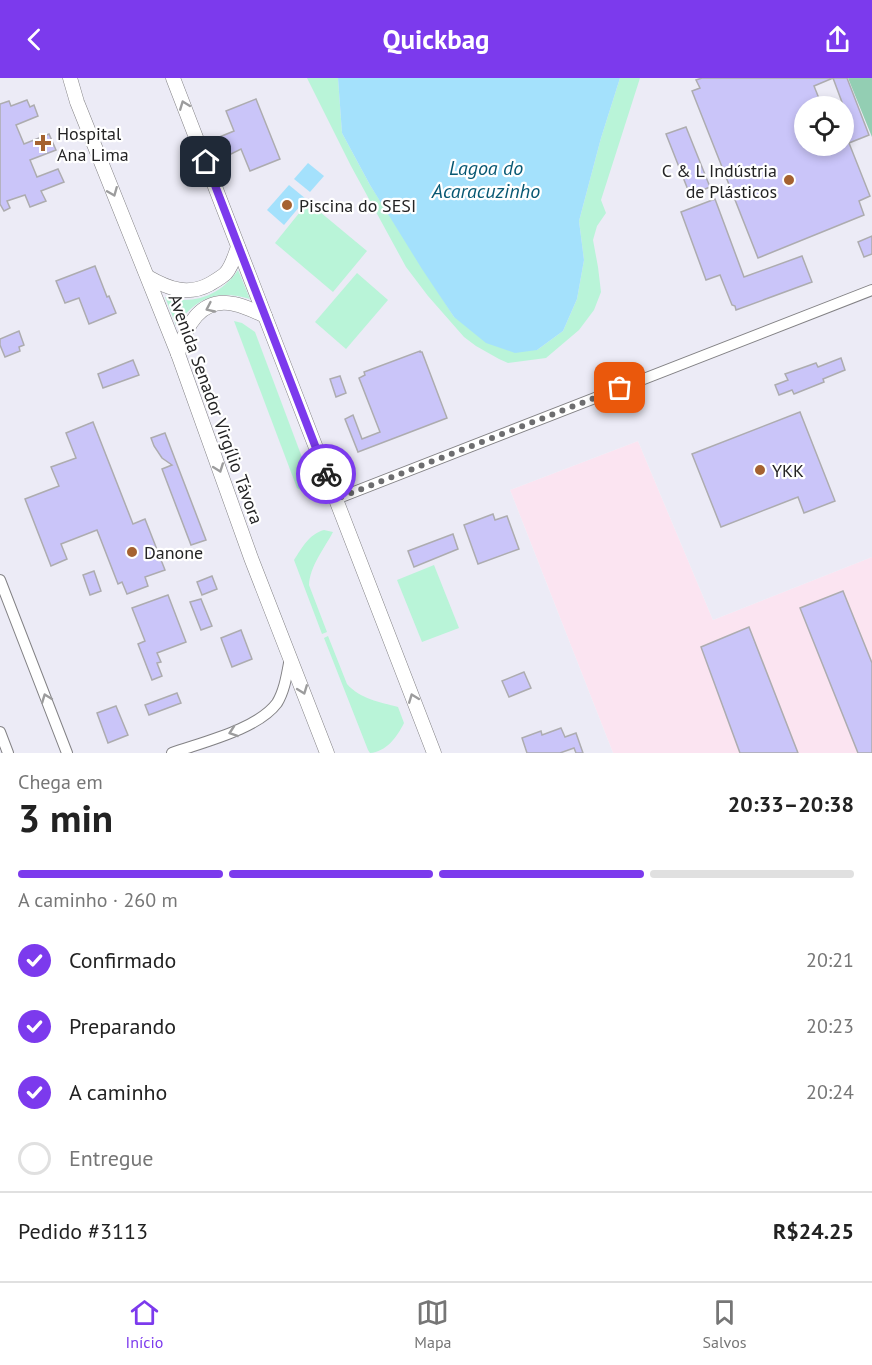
<!DOCTYPE html>
<html lang="pt">
<meta charset="utf-8">
<style>
body{margin:0;font-family:"PT Sans",sans-serif;background:#f6f6f6;color:#222;height:100vh;display:flex;flex-direction:column;font-size:22px;white-space:nowrap}
*{box-sizing:border-box;margin:0}
p{font-size:20px;color:#767676}
.icon{flex:none;width:33px;height:33px;fill:none;stroke:currentColor;stroke-width:2;stroke-linecap:round;stroke-linejoin:round}
.map{position:relative;height:675px;overflow:hidden}
.sheet{display:flex;flex-direction:column;background:#fff;flex:1}
.sheet>*{flex:none}
.buttons{position:absolute;left:794px;top:18px;display:grid;gap:12px}
.buttons a{display:grid;place-items:center;width:60px;height:60px;border-radius:50%;background:#fff;box-shadow:0 3px 9px #0003;font-size:30px}
.pin{position:absolute;display:grid;place-items:center;width:51px;height:51px;color:#fff;margin:-26px;border-radius:12px;box-shadow:0 3px 9px #0006}
.courier{position:absolute;display:grid;place-items:center;width:60px;height:60px;margin:-30px;border:4px solid #7c3aed;border-radius:50%;background:#fff;color:#222;box-shadow:0 2px 8px #0007}
.headline em{font-style:normal;font-weight:700}
.headline div{display:flex;flex-direction:column-reverse}
.headline{display:flex;align-items:center;justify-content:space-between;height:102px;padding:0 18px}
h1{font-size:39px;font-weight:700;line-height:45px}
.bar{display:grid;grid-template-columns:repeat(4,1fr);gap:9px 6px;align-content:center;height:72px;padding:0 18px}
.bar i{height:8px;border-radius:4px;background:#e0e0e0}
.bar .current{background:#7c3aed}
.bar p{grid-column:span 4}
.line{display:flex;align-items:center;gap:15px;padding:0 18px;border-top:2px solid #e0e0e0}
.line div{flex:1}
ol{padding:0 18px;list-style:none}
li{display:flex;align-items:center;gap:18px;height:66px}
li p{margin-inline-start:auto}
li .icon{padding:6px;border-radius:50%;background:#7c3aed;color:#fff;stroke-width:4}
li:last-child{color:#767676}
li i{width:33px;height:33px;border:3px solid #e0e0e0;border-radius:50%}
header{display:flex;justify-content:space-between;align-items:center;height:78px;padding:0 18px;background:#7c3aed;color:#fff;font-size:27px;font-weight:700}
.menu{display:flex;justify-content:space-around;align-items:center;height:84px;border-top:2px solid #e0e0e0;background:#fff;font-size:16px;color:#767676}
.menu a{display:grid;justify-items:center;gap:3px}
.menu .current{color:#7c3aed}
.map>svg:first-child{display:block}
</style>
<header><svg class="icon" aria-label="back" viewBox="0 0 24 24"><path d="M15 5l-7 7 7 7"/></svg>Quickbag<svg class="icon" aria-label="share" viewBox="0 0 24 24"><path d="M12 15V3M7 8l5-5 5 5M5 13v7h14v-7"/></svg></header>
<div class="map">
<svg width="872" height="675" viewBox="0 0 872 675">
<rect width="100%" height="100%" fill="#f5f5f8"/>
<polygon fill="#fbe4f1" points="638,363 713,542 872,479 872,675 613,675 510,412"/>
<path fill="#ecebf6" fill-rule="evenodd" d="M0 0H872V479L713 542 638 363 510 412 613 675H0ZM804 28H843V68H804Z"/>
<g fill="#b9f4d8">
<polygon points="307,0 338,0 342,55 370,107 454,239 537,272 563,253 577,221 584,182 579,143 601,60 620,0 640,0 601,122 606,135 597,148 593,162 598,189 601,214 594,232 579,252 546,280 508,285 499,281 476,268 464,259 428,218 406,189 351,88"/>
<polygon points="308,124 367,173 333,214 275,165"/>
<path d="M238 192 250 221C216 211 197 220 176 247L165 219C194 228 222 216 238 192Z"/>
<polygon points="357,195 388,222 346,271 315,244"/>
<polygon points="234,243 242,245 255,254 318,422 297,410"/>
<path d="M324 452 333 454C324 471 310 488 309 507L327 554 322 556 294 482C302 470 309 456 324 452Z"/>
<polygon points="434,487 459,550 422,564 397,502"/>
<path d="M328 558 347 606C360 621 380 624 398 629L404 645C397 659 386 674 370 675L368 672 324 560Z"/>
</g>
<polygon fill="#93ceb3" points="848,0 872,0 872,59"/>
<g fill="#a4e1fc">
<polygon points="338,0 620,0 601,60 579,143 584,182 577,221 563,253 537,272 515,275 486,265 454,239 422,191 370,107 342,55"/>
<polygon points="308,85 324,98 310,114 294,101"/>
<polygon points="289,107 306,121 284,147 267,132"/>
</g>
<g fill="#cac5f9" stroke="#adacaf" stroke-width="1.5">
<polygon points="702,0 833,0 814,8 822,28 804,28 804,68 843,68 843,27 833,0 847,0 869,57 849,65 870,118 859,123 864,137 758,180 692,13 700,10 696,2"/>
<polygon points="256,21 280,81 250,93 241,71 225,79 217,60 234,53 226,33"/>
<polygon points="27,22 30,29 34,27 38,38 16,47 24,66 49,56 56,72 30,82 37,99 58,91 64,104 41,113 46,123 30,129 25,117 7,123 10,130 4,133 0,126 0,26 9,23 11,28"/>
<polygon points="686,49 710,109 690,117 666,56"/>
<polygon points="715,121 744,199 802,178 812,204 736,232 735,228 732,227 720,197 706,202 681,134"/>
<polygon points="872,158 872,176 864,179 858,164"/>
<polygon points="95,188 107,219 109,218 116,235 89,246 79,220 65,225 56,203"/>
<polygon points="19,253 24,267 19,269 20,273 5,279 0,267 0,261"/>
<polygon points="420,273 420,274 422,274 447,340 358,374 345,341 353,337 362,361 380,354 359,300 365,297 364,294"/>
<polygon points="841,280 845,292 823,301 824,304 794,316 792,312 779,317 775,307 788,302 785,296 816,285 818,289"/>
<polygon points="133,282 139,297 103,310 98,296"/>
<polygon points="340,298 346,315 336,319 330,301"/>
<polygon points="800,334 835,423 804,435 798,419 721,449 692,376"/>
<polygon points="93,344 133,446 145,441 165,492 145,499 148,508 127,516 122,504 118,506 97,452 61,466 67,481 51,488 25,421 59,408 51,389 76,380 66,355"/>
<polygon points="165,355 206,462 191,467 162,391 172,387 162,380 154,368 151,360"/>
<polygon points="493,436 495,442 507,438 519,471 478,486 464,447"/>
<polygon points="453,456 458,471 414,489 408,473"/>
<polygon points="94,493 101,513 90,517 83,497"/>
<polygon points="212,498 217,511 202,517 197,504"/>
<polygon points="843,513 872,585 872,675 858,675 800,530"/>
<polygon points="168,517 186,564 157,575 161,584 157,585 162,598 152,602 138,566 145,563 132,530"/>
<polygon points="201,521 212,548 201,552 190,524"/>
<polygon points="749,549 798,675 740,675 701,569"/>
<polygon points="241,552 252,581 232,589 221,560"/>
<polygon points="524,594 531,610 509,619 502,603"/>
<polygon points="177,615 181,625 149,637 145,627"/>
<polygon points="116,628 128,657 108,665 97,635"/>
<polygon points="561,650 565,659 576,655 583,675 576,675 574,670 560,675 527,675 522,660 541,653 542,657"/>
</g>
<g fill="none" stroke-linecap="round" stroke-linejoin="round">
<g stroke="#838285" stroke-width="12">
<g id="minor">
<polyline points="336,421 872,212"/>
<polyline points="0,502 67,675"/>
<polyline points="0,654 8,675"/>
<path d="M172 675C203 664 258 651 277 625 285 612 287 595 290 580"/>
</g>
</g>
<g stroke="#838285" stroke-width="15">
<g id="major">
<polyline points="70,0 77,24 178,276 251,480 327,675"/>
<polyline points="173,0 434,675"/>
<path d="M148 199C169 211 188 218 210 206 215 203 222 199 226 195 232 188 235 177 238 169"/>
<path d="M178 276C185 249 201 218 234 226 245 228 255 233 265 238"/>
</g>
</g>
<use href="#minor" stroke="#fff" stroke-width="10"/>
<use href="#major" stroke="#fff" stroke-width="14"/>
</g>
<defs><path id="oneway-chevron" d="M-2-3.5L2.5 0L-2 3.5" fill="none" stroke-width="1.6" stroke-linecap="round" stroke-linejoin="round" transform="scale(1.5)"/></defs>
<g stroke="#9c9c9d">
<use href="#oneway-chevron" transform="translate(184 27) rotate(-111)"/>
<use href="#oneway-chevron" transform="translate(113 114) rotate(68)"/>
<use href="#oneway-chevron" transform="translate(210 230) rotate(155)"/>
<use href="#oneway-chevron" transform="translate(219 390) rotate(70)"/>
<use href="#oneway-chevron" transform="translate(303 612) rotate(69)"/>
<use href="#oneway-chevron" transform="translate(46 620) rotate(-111)"/>
<use href="#oneway-chevron" transform="translate(413 620) rotate(-111)"/>
<use href="#oneway-chevron" transform="translate(233 654) rotate(161)"/>
</g>
<g fill="none" stroke-linecap="round" stroke-linejoin="round">
<polyline stroke="#6d6d6f" stroke-width="6" stroke-dasharray="0 10.8" points="326,396 336,421 620,310"/>
<polyline stroke="#7c3aed" stroke-width="8" points="206,84 326,396"/>
</g>
<g fill="#a56231" stroke="#fff" stroke-width="2">
<path d="M40 56h6v6h6v6h-6v6h-6v-6h-6v-6h6z"/>
<circle cx="789" cy="102" r="6"/>
<circle cx="287" cy="127" r="6"/>
<circle cx="760" cy="392" r="6"/>
<circle cx="132" cy="474" r="6"/>
</g>
<g text-anchor="middle" dominant-baseline="central" stroke-width="4.5" stroke-linejoin="round" paint-order="stroke">
<g font-size="18" fill="#242425" stroke="#fff" text-anchor="start">
<text x="57" y="55">Hospital<tspan x="57" dy="21">Ana Lima</tspan></text>
<text x="777" y="92" text-anchor="end">C &amp; L Indústria<tspan x="777" dy="21">de Plásticos</tspan></text>
<text x="299" y="127">Piscina do SESI</text>
<text x="772" y="392">YKK</text>
<text x="144" y="474">Danone</text>
</g>
<g font-size="18" fill="#242425" stroke="#fff">
<text transform="translate(216 331) rotate(70)">Avenida Senador Virgílio Távora</text>
</g>
<g font-size="20" font-style="italic" fill="#075873" stroke="#fff">
<text x="486" y="90">Lagoa do<tspan x="486" dy="23">Acaracuzinho</tspan></text>
</g>
</g>
</svg>
<div class="buttons">
<a><svg class="icon" aria-label="locate" viewBox="0 0 24 24"><circle cx="12" cy="12" r="6"/><path d="M12 2v4M12 18v4M2 12h4M18 12h4"/></svg></a>
</div>
<div class="pin" style="left:620px;top:310px;background:#ea580c"><svg class="icon" aria-label="bag" viewBox="0 0 24 24"><path d="M5 8h14l-1 12H6zM9 8a3 3 0 0 1 6 0"/></svg></div>
<div class="pin" style="left:206px;top:84px;background:#1f2937"><svg class="icon" aria-label="home" viewBox="0 0 24 24"><path d="M3 11l9-7 9 7M6 9v11h12V9"/></svg></div>
<div class="courier" style="left:326px;top:396px"><svg class="icon" aria-label="bike" viewBox="0 0 24 24"><circle cx="6" cy="16" r="4"/><circle cx="18" cy="16" r="4"/><path d="M6 16l4-8h5l3 8M10 8l3 8H6M13 5h3"/></svg></div>
</div>
<section class="sheet">
<div class="headline"><div><h1>3 min</h1><p>Chega em</p></div><em>20:33–20:38</em></div>
<div class="bar"><i class="current"></i><i class="current"></i><i class="current"></i><i></i><p>A caminho · 260 m</p></div>
<ol>
<li><svg class="icon" aria-label="check" viewBox="0 0 24 24"><path d="M5 12l5 5 9-10"/></svg>Confirmado<p>20:21</p></li>
<li><svg class="icon" aria-label="check" viewBox="0 0 24 24"><path d="M5 12l5 5 9-10"/></svg>Preparando<p>20:23</p></li>
<li><svg class="icon" aria-label="check" viewBox="0 0 24 24"><path d="M5 12l5 5 9-10"/></svg>A caminho<p>20:24</p></li>
<li><i></i>Entregue</li>
</ol>
<div class="line" style="height:78px"><div>Pedido #3113</div><b>R$24.25</b></div>
</section>
<nav class="menu">
<a class="current"><svg class="icon" aria-label="home" viewBox="0 0 24 24"><path d="M3 11l9-7 9 7M6 9v11h12V9"/></svg>Início</a>
<a><svg class="icon" aria-label="map" viewBox="0 0 24 24"><path d="M3 6l6-2 6 2 6-2v14l-6 2-6-2-6 2zM9 4v14M15 6v14"/></svg>Mapa</a>
<a><svg class="icon" aria-label="saved" viewBox="0 0 24 24"><path d="M7 4h10v16l-5-4-5 4z"/></svg>Salvos</a>
</nav>
